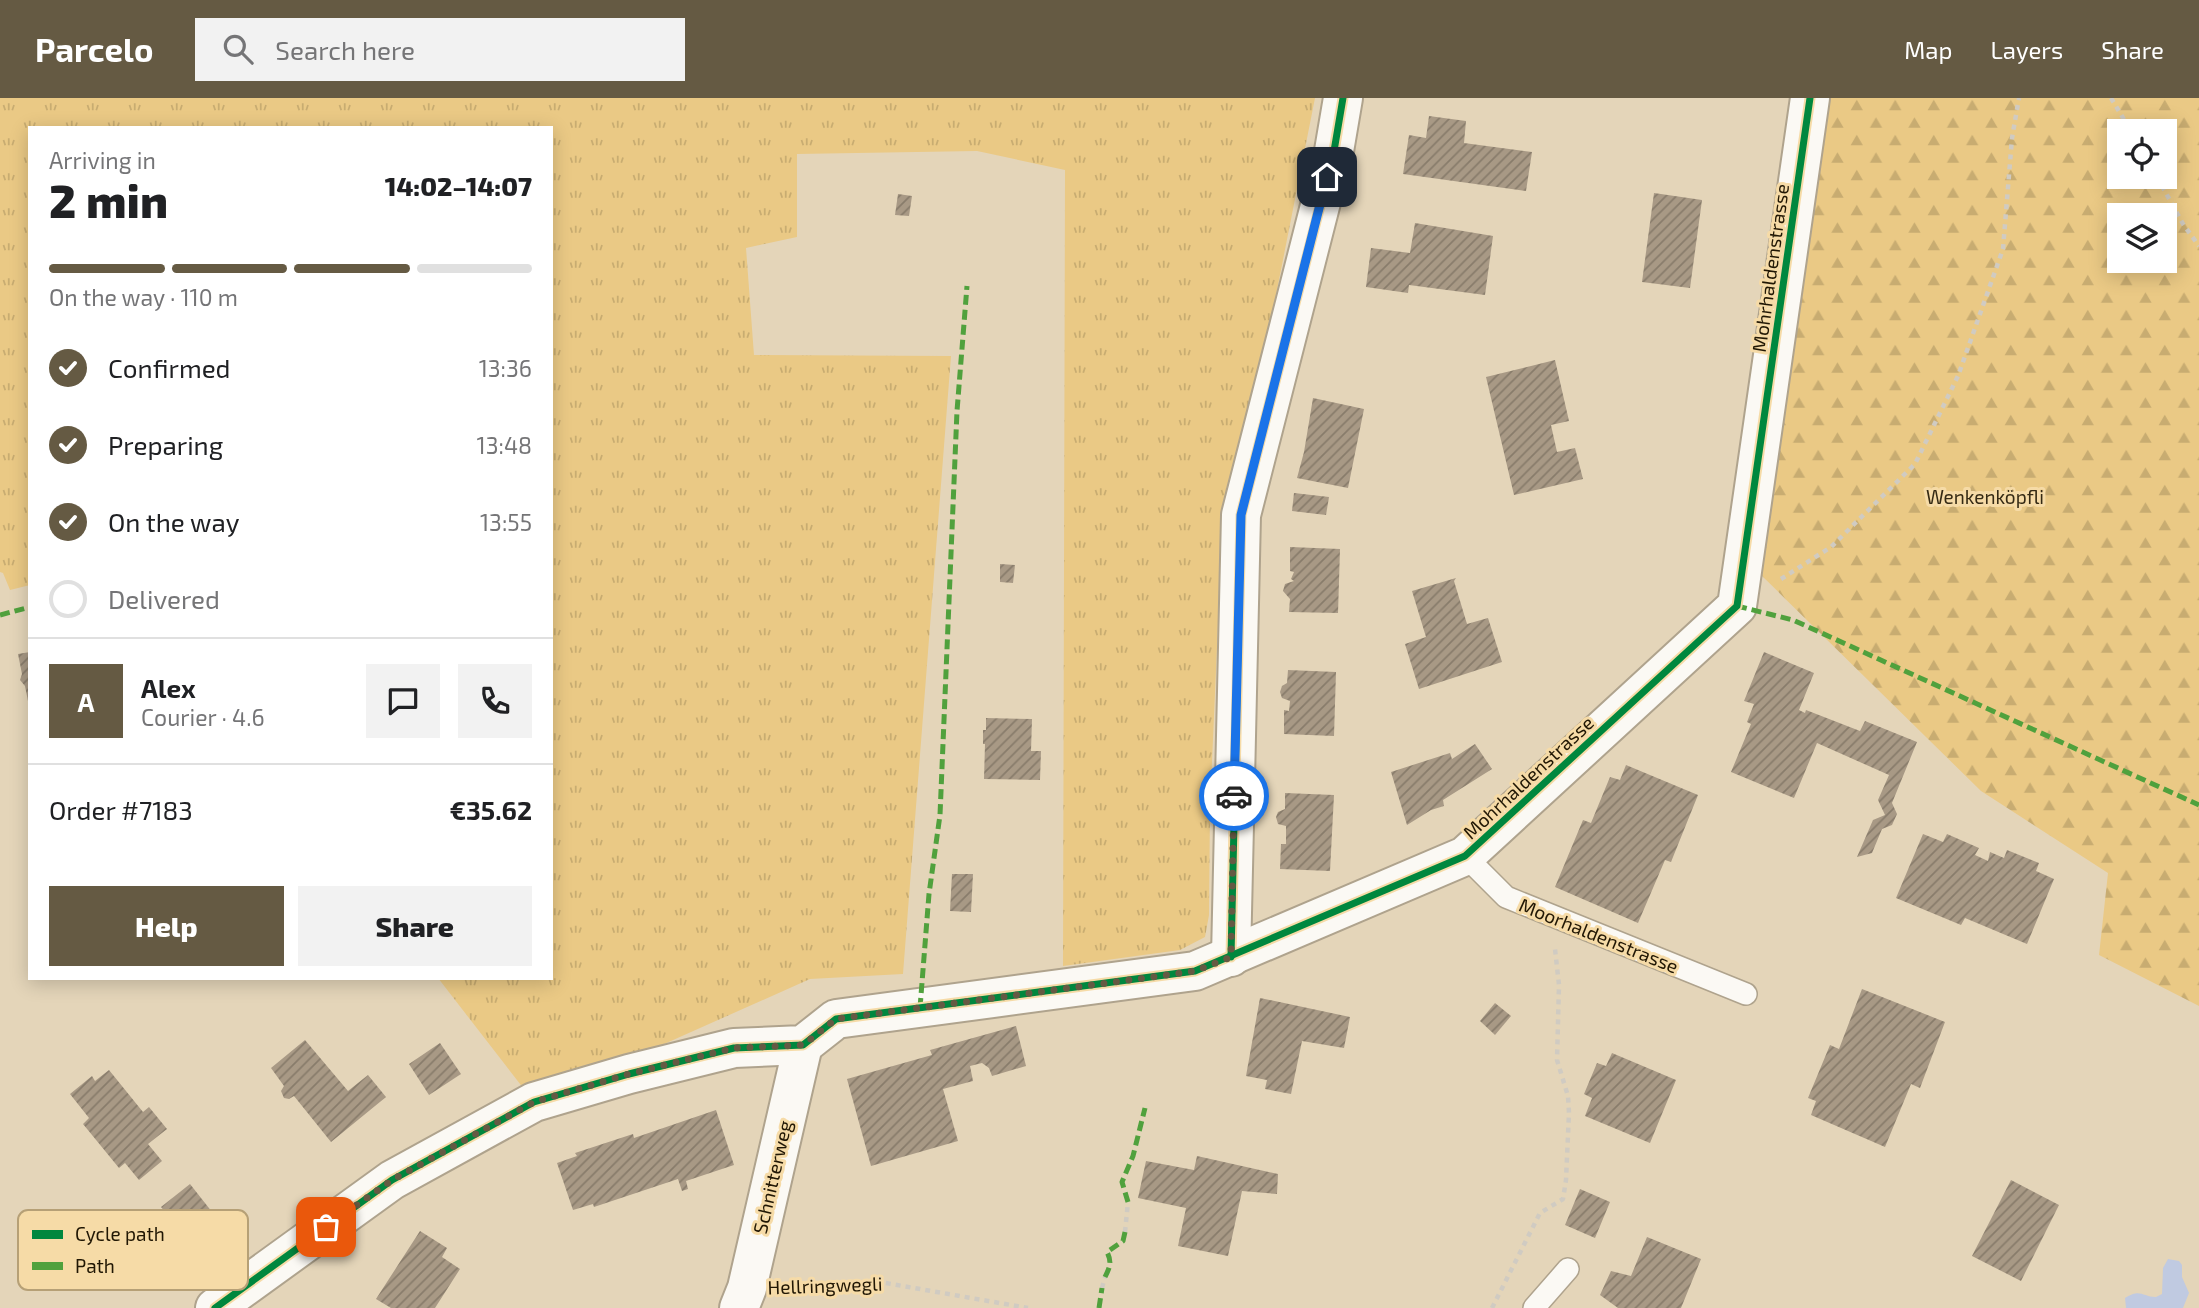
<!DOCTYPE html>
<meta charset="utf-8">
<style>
body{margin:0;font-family:"Exo 2",sans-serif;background:#f2f2f2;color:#202124;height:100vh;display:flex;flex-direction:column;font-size:26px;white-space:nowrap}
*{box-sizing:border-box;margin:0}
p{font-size:23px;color:#757577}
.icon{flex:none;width:38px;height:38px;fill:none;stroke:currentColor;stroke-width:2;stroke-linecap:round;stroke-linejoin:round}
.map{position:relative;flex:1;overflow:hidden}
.panel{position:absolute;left:28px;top:28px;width:525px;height:854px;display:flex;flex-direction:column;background:#fff;border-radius:0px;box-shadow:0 4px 18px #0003}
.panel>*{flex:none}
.buttons{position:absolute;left:2107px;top:21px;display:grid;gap:14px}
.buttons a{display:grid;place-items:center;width:70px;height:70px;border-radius:0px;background:#fff;box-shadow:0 4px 18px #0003;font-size:35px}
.pin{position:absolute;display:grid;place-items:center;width:60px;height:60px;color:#fff;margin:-30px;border-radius:14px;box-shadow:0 4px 10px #0006}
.courier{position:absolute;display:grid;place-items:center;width:70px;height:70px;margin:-35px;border:5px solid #1a73e8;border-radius:50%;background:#fff;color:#222;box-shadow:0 2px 9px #0007}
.head em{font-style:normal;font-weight:800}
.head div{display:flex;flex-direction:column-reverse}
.head{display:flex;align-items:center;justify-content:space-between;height:119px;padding:0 21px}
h1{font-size:46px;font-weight:800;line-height:52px}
.bar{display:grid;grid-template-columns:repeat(4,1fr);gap:10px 7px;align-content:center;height:84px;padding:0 21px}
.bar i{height:9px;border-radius:5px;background:#e0e0e0}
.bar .selected{background:#655a43}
.bar p{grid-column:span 4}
.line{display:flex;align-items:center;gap:18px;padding:0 21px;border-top:2px solid #e0e0e0}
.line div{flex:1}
.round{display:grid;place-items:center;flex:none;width:74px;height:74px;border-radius:0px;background:#f2f2f2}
ol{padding:0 21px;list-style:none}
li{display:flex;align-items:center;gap:21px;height:77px}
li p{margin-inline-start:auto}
li .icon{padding:7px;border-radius:50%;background:#655a43;color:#fff;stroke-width:4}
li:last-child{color:#757577}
li i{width:38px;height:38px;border:4px solid #e0e0e0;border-radius:50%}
.action{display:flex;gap:14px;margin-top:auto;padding:14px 21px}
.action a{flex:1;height:80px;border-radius:0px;background:#655a43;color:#fff;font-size:28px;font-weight:800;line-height:80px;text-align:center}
.action a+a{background:#f2f2f2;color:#202124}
header{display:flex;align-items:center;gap:42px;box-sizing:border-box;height:98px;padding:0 35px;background:#655a43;color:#fff}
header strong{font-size:33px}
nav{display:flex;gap:38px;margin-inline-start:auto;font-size:24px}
.search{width:490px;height:63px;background:#f2f2f2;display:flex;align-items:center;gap:18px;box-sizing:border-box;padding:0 24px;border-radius:0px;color:#757577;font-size:26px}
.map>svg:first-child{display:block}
</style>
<header>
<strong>Parcelo</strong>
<div class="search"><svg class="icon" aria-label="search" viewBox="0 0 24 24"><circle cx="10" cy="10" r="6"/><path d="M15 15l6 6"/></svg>Search here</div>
<nav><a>Map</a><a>Layers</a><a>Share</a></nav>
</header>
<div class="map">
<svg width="2199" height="1210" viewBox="0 0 2199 1210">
<defs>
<pattern id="grass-tufts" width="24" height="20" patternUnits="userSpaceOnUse" patternTransform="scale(1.75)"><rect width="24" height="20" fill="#eac985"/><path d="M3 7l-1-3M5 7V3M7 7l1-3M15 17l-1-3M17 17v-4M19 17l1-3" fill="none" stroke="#c8ac71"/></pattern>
<pattern id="forest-firs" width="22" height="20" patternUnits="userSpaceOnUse" patternTransform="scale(1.75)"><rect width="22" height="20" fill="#eac985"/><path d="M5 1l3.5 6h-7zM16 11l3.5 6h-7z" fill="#c8ac71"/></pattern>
<pattern id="building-hatch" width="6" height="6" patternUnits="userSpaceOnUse" patternTransform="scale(1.75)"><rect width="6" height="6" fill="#a89985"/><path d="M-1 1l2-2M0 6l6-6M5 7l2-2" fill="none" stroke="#887c6b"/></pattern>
</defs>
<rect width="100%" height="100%" fill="#e4d5b9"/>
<polygon fill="url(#grass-tufts)" points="0,0 1315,0 1220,480 1210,710 1209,817 1205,839 1180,852 1063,868 1065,72 977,53 797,56 797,139 746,150 754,257 951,258 903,876 810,881 534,1004 438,880 551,880 551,30 30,30 30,487 10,492 3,475 0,474"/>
<path fill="url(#forest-firs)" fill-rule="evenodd" d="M1830 0H2199V908L2099 857 2108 775 1981 693 1759 475ZM2119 33H2165V79H2119ZM2119 117H2165V163H2119Z"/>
<path fill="#c0cae1" d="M2168 1161 2179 1163 2182 1167V1179L2189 1195 2183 1210H2126L2125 1200C2141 1190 2142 1199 2156 1199L2162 1196 2163 1170Z"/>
<g fill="url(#building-hatch)">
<polygon points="1429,18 1466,23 1464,45 1532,54 1526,93 1403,76 1409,37 1426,40"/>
<polygon points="1654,95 1702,102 1690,190 1642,184"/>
<polygon points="898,96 912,98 909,118 895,117"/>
<polygon points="1415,125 1493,138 1485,197 1409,187 1408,195 1366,189 1371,150 1410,155"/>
<polygon points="1555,262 1569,323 1551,327 1557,354 1575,350 1583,381 1514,397 1486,279"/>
<polygon points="1313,300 1364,311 1348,390 1297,380 1304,354"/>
<polygon points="1294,395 1329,399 1326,417 1292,413"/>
<polygon points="1290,449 1340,451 1338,515 1289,514 1290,501 1283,493 1285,486 1294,483 1291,481 1294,474 1290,473"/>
<polygon points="1000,466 1015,467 1013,485 1000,484"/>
<polygon points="1456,480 1454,483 1467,526 1488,520 1502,564 1419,591 1405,546 1426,539 1412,493"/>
<polygon points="30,554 30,608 29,608 25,588 20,582 22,576 18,556"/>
<polygon points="1764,554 1814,575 1799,612 1805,615 1806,612 1860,633 1865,623 1917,644 1892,705 1897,716 1892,727 1882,731 1872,755 1857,759 1873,722 1885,717 1878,702 1889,677 1817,645 1794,700 1731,674 1751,626 1747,624 1754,606 1744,603"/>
<polygon points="1288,572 1336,574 1334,638 1284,636 1284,612 1289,613 1290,603 1282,600 1280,594 1282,588 1287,585"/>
<polygon points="986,620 1032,621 1031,653 1041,653 1040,682 984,681 985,646 983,646 983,632 986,632"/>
<polygon points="1475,646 1492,671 1443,702 1444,708 1431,712 1407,727 1391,674 1450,655 1452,661"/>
<polygon points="1626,667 1698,697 1671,764 1665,762 1638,825 1555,789 1583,722 1591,725 1610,679 1620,682"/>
<polygon points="1285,695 1334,697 1330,773 1280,771 1281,746 1286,746 1286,728 1278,726 1276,719 1278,714 1285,711"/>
<polygon points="1923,736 1943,744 1947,736 1979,750 1975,757 1988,763 1990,754 2004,760 2007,752 2039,765 2036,773 2054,781 2027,846 1965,820 1961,827 1896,800"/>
<polygon points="952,776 973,776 971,814 950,813"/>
<polygon points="1862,891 1945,924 1920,990 1911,986 1885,1049 1811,1017 1816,1003 1808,1000 1830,947 1839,951"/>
<polygon points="1260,900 1350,919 1344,950 1302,943 1291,996 1265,991 1267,982 1246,978"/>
<polygon points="1495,905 1511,918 1495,937 1480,923"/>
<polygon points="1016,928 1026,968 992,978 989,970 982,965 970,968 973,983 943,991 958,1043 871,1068 847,981 932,957 930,952"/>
<polygon points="305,942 348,993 368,977 386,999 331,1044 294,998 289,1001 284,1000 281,993 284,988 271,970"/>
<polygon points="440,945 461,976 429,997 409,966"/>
<polygon points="1612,955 1676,982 1650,1045 1585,1018 1592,1000 1584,996 1597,965 1606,968"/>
<polygon points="109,972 143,1014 149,1009 167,1031 148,1046 162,1063 139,1082 125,1065 119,1070 83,1026 89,1020 70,996 92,978 95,983"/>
<polygon points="716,1012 734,1067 686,1083 688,1091 682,1093 678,1081 594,1109 593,1106 573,1112 557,1065 577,1058 575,1055 633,1036 634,1040"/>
<polygon points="1197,1058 1278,1076 1277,1096 1242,1093 1228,1158 1178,1148 1186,1110 1138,1100 1146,1063 1194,1072"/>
<polygon points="2011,1082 2059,1107 2021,1183 1972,1158"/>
<polygon points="190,1086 216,1119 188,1142 161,1109"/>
<polygon points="1580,1091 1610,1104 1595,1140 1565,1127"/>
<polygon points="420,1133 447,1150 442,1159 460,1171 435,1210 391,1210 376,1201"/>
<polygon points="1647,1139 1701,1161 1681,1210 1618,1210 1600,1197 1611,1173 1631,1178"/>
</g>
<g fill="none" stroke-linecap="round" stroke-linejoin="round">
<g stroke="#afa38d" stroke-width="24">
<g id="service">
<polyline points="1465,758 1506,799 1746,896"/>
<polyline points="1534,1210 1568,1171"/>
</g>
</g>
<g stroke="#afa38d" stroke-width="42">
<g id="minor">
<polyline points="1231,859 1241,417 1334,53 1343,0"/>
<polyline points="215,1210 392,1082 534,1004 629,976 734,950 803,947 836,921 1195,873 1465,758 1737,508 1810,0"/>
<polyline points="739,1210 747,1190 803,947"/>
</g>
</g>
<g stroke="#d0cbc2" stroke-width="4.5" stroke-dasharray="5 5" stroke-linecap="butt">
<polyline points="2111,0 2131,33"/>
<polyline points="2157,79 2183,126 2199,148"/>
<polyline points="1781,481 1831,449 1915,366 1958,278 2003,151 2012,40 2019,0"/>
<polyline points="1125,1134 1128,1104"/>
<polyline points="786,1188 880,1184 1028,1210"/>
<polyline points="1102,1190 1105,1179"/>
<polyline points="1492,1210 1540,1115 1563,1101 1566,1082 1569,1015 1568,998 1557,962 1559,887 1555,851"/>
</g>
<use href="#service" stroke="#fbf9f4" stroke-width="21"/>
<use href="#minor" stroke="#fbf9f4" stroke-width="38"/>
<g stroke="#50a13d" stroke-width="5" stroke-dasharray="10 5" stroke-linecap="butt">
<polyline points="1737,508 1793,522 2199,707"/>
<polyline points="0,517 30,509"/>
<polyline points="920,910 929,796 940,717 957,313 967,188"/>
<polyline points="1128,1104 1122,1084 1133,1058 1145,1010"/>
<path d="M1105 1179C1110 1169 1112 1164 1107 1154L1123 1143 1125 1134"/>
<polyline points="1099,1210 1102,1190"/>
</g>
<g stroke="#f6dba7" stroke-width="11">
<g id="cycleway">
<polyline points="1231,859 1241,417 1334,53 1343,0"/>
<polyline points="215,1210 392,1082 534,1004 629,976 734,950 803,947 836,921 1195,873 1465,758 1737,508 1810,0"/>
</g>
</g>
<use href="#cycleway" stroke="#00873e" stroke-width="7"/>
</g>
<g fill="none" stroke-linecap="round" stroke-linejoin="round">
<polyline stroke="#655a43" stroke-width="7" stroke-dasharray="0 12.6" points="326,1129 392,1082 534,1004 629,976 734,950 803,947 836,921 1167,877 1195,873 1231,859 1234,698"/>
<polyline stroke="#1a73e8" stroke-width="9" points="1234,698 1241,417 1327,79"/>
</g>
<g text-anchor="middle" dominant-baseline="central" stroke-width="6" stroke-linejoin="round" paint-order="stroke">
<g font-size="19" fill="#211704" stroke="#f6dba7">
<text transform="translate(1770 170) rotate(-82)">Mohrhaldenstrasse</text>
<text transform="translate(1528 679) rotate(-43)">Mohrhaldenstrasse</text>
<text transform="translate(1599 837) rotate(22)">Moorhaldenstrasse</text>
<text transform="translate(772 1079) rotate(-77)">Schnitterweg</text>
<text transform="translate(825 1187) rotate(-2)">Hellringwegli</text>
</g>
<g font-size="19" fill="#352a14" stroke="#f6dba7">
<text x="1985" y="398">Wenkenköpfli</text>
</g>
</g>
<rect x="18" y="1112" width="230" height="80" rx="10" fill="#f6dba7" stroke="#b6a076" stroke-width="2"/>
<rect x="32" y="1132" width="31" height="9" fill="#00873e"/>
<rect x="32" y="1164" width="31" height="8" fill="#50a13d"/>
<g font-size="19" fill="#211704">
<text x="75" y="1143">Cycle path</text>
<text x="75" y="1175">Path</text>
</g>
</svg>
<div class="buttons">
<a><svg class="icon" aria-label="locate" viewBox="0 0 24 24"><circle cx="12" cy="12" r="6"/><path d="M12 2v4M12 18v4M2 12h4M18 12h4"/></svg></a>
<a><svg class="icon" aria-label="layers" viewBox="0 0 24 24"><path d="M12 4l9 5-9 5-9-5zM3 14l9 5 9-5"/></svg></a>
</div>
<div class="pin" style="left:326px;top:1129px;background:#ea580c"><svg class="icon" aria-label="bag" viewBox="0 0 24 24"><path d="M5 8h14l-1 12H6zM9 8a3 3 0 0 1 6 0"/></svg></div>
<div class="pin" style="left:1327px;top:79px;background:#1f2937"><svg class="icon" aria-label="home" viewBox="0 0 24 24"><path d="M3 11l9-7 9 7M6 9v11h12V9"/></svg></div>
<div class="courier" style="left:1234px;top:698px"><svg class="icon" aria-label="car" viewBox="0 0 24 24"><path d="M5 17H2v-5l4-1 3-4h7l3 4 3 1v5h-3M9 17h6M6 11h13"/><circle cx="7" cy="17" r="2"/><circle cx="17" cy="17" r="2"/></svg></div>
<section class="panel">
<div class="head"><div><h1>2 min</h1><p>Arriving in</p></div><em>14:02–14:07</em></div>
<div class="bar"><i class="selected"></i><i class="selected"></i><i class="selected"></i><i></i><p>On the way · 110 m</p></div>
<ol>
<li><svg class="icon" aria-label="check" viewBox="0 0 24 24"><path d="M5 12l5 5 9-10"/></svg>Confirmed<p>13:36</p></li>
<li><svg class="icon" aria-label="check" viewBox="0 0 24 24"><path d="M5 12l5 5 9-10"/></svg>Preparing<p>13:48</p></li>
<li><svg class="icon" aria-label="check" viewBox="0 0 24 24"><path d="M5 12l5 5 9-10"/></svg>On the way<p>13:55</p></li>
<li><i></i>Delivered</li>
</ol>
<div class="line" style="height:126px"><b class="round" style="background:#655a43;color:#fff">A</b><div><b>Alex</b><p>Courier · 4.6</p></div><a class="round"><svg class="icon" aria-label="chat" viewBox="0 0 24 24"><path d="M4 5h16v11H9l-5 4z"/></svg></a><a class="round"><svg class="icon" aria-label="phone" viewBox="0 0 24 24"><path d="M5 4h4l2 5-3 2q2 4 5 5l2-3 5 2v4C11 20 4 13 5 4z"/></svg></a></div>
<div class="line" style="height:91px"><div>Order #7183</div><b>€35.62</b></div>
<div class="action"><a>Help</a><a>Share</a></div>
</section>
</div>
